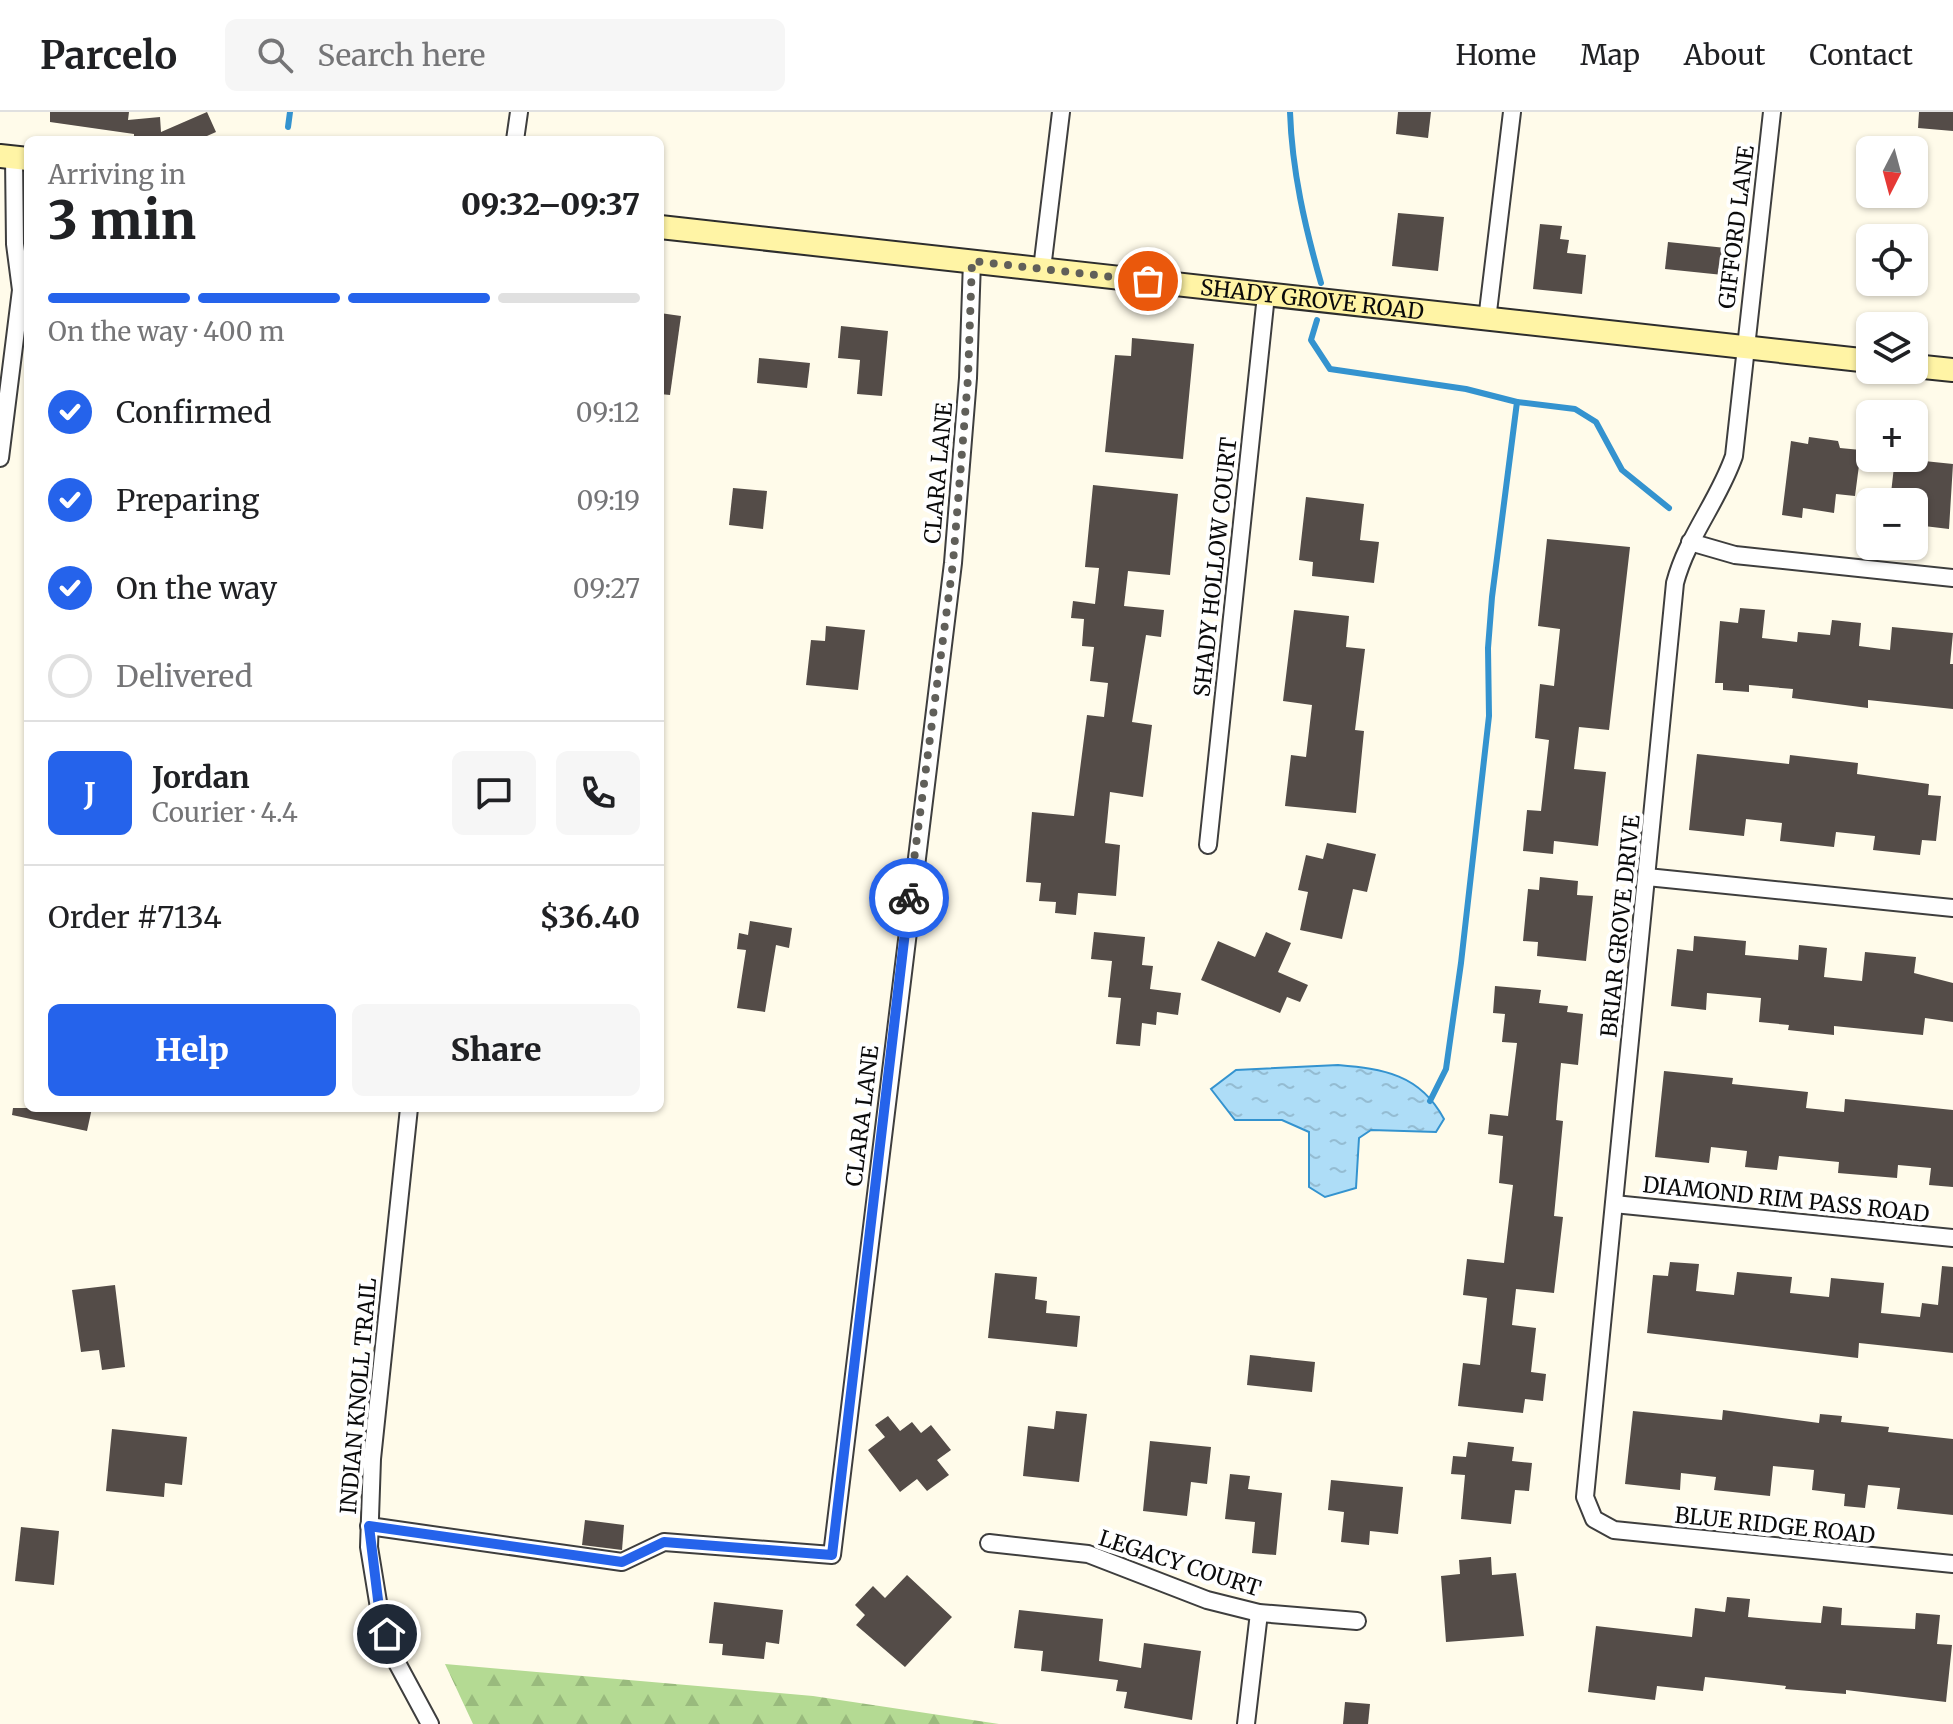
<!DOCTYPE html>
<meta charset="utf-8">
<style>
body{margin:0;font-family:Merriweather,serif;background:#f6f6f6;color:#202124;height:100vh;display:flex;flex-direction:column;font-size:30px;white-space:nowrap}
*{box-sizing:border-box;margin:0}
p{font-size:26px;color:#757577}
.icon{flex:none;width:44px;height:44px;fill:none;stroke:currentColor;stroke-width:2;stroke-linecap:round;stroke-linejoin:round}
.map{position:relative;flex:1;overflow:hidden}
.drawer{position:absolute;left:24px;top:24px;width:640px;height:976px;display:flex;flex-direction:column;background:#fff;border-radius:12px;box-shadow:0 2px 6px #0004}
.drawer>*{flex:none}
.needle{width:52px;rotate:186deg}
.fabs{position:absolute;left:1856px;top:24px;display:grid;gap:16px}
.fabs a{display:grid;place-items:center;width:72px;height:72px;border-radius:12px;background:#fff;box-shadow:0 2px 6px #0004;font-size:40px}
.pin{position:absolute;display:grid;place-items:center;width:68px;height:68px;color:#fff;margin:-34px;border:4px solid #fff;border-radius:50%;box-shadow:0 2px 8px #0007}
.courier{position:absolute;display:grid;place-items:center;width:80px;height:80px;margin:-40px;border:6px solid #2563eb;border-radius:50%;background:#fff;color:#222;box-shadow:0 2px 10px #0007}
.headline em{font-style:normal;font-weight:800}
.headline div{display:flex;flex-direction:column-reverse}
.headline{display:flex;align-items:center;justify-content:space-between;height:136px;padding:0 24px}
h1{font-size:52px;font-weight:800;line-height:60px}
.bar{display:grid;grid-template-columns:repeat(4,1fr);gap:12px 8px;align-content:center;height:96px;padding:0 24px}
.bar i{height:10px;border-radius:6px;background:#e0e0e0}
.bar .on{background:#2563eb}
.bar p{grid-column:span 4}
.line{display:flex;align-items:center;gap:20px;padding:0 24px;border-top:2px solid #e0e0e0}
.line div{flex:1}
.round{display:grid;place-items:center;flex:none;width:84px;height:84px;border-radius:12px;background:#f6f6f6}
ol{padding:0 24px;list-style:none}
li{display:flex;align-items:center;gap:24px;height:88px}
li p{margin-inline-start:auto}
li .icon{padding:8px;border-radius:50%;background:#2563eb;color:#fff;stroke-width:4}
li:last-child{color:#757577}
li i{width:44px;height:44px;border:4px solid #e0e0e0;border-radius:50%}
.cta{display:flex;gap:16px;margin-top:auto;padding:16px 24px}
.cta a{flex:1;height:92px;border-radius:12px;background:#2563eb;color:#fff;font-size:32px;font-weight:800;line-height:92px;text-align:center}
.cta a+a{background:#f6f6f6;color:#202124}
header{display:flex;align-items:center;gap:48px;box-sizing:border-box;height:112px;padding:0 40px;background:#fff;border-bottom:2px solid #e0e0e0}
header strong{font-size:38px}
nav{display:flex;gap:44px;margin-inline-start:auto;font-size:28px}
.search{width:560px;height:72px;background:#f6f6f6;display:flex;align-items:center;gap:20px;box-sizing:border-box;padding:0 28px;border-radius:12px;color:#757577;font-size:30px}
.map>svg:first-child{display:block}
</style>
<header>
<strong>Parcelo</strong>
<div class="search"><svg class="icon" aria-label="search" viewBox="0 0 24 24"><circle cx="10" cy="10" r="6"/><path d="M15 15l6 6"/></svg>Search here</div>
<nav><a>Home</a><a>Map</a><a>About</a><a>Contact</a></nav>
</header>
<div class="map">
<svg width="1953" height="1612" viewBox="0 0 1953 1612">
<defs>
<pattern id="forest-firs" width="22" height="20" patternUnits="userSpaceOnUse" patternTransform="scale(2)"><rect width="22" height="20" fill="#b4da93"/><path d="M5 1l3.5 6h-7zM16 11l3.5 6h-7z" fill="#99ba7d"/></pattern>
<pattern id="water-ripples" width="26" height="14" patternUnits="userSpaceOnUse" patternTransform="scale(2)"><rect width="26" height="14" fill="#aeddf7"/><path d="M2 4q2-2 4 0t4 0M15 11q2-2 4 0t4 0" fill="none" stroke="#94bcd2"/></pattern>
</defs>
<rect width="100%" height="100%" fill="#fffbea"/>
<polygon fill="url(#forest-firs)" points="445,1552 813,1584 999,1612 473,1612"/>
<path fill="url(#water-ripples)" stroke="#3493cf" stroke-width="2" d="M1338 953C1383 957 1420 962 1444 1007L1436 1020 1371 1018 1359 1026 1356 1076 1325 1085 1309 1075V1020L1282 1008H1235L1211 977 1236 958Z"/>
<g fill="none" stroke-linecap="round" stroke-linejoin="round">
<g stroke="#3493cf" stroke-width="6">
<path d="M1290 0C1292 59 1305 115 1321 171"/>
<polyline points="288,15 290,0"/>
<polyline points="1317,208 1311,228 1330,257 1466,277 1517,290 1492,485 1488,536 1489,604 1461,851 1446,957 1430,989"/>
<polyline points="1517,290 1575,297 1596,310 1622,358 1669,396"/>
</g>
</g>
<g fill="#544c48">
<polygon points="50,0 129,0 128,8 160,5 161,20 207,0 216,20 198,28 134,28 134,22 50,10"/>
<polygon points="1398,0 1431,0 1428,26 1396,22"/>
<polygon points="1919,0 1953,0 1953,19 1918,16"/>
<polygon points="1398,101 1444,105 1438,159 1392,154"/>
<polygon points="1540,112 1562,114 1560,127 1569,128 1567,141 1586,143 1582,182 1533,177"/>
<polygon points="1668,130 1726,136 1723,163 1665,157"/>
<polygon points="660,201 681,204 670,283 660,282"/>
<polygon points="841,214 888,219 882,284 857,282 860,248 838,246"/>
<polygon points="1132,226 1194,232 1183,347 1105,340 1115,243 1131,244"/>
<polygon points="759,246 810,251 807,276 757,271"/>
<polygon points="1809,325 1838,329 1840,336 1861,338 1855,384 1836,382 1834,401 1803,396 1802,406 1782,403 1791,329 1808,332"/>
<polygon points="1895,346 1953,352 1949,417 1924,414 1925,400 1914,399 1914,390 1890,390"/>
<polygon points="1093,373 1178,382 1170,463 1128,459 1124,494 1164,498 1161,525 1146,523 1132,610 1152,613 1143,685 1110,680 1105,731 1120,733 1116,784 1078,781 1076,803 1055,801 1056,790 1039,789 1041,771 1026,770 1032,700 1074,704 1087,603 1104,605 1108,571 1090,569 1094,535 1082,534 1084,507 1071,506 1073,489 1095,492 1099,456 1085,455"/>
<polygon points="733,376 767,379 763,417 729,413"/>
<polygon points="1306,385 1364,392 1360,428 1379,430 1374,471 1312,464 1313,450 1299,448"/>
<polygon points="1547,427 1630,435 1609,618 1579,615 1574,657 1606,660 1598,734 1554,729 1553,742 1523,739 1527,698 1541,699 1549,628 1535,626 1540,572 1554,574 1560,517 1538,514"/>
<polygon points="1740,496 1765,498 1762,526 1797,530 1798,520 1830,523 1832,508 1861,511 1859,534 1890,538 1892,515 1953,521 1950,552 1953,552 1953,597 1868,588 1868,596 1792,586 1793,577 1749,573 1749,580 1723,578 1723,571 1715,571 1720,509 1738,511"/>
<polygon points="1294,498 1349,504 1346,535 1365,537 1355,618 1364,619 1356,701 1285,694 1291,643 1306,645 1312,593 1283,589"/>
<polygon points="826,514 865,518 858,578 806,573 811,528 825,529"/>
<polygon points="1697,642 1789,652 1790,643 1858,651 1857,662 1929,672 1928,683 1941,684 1936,729 1922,728 1920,743 1873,738 1875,724 1836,720 1834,735 1780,729 1782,711 1746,707 1744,724 1689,718"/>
<polygon points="1327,731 1376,742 1367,780 1353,777 1342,827 1300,818 1308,780 1298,778 1306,743 1323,747"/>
<polygon points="1540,765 1578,769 1577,783 1593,784 1586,849 1537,844 1538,830 1523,829 1528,777 1539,778"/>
<polygon points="750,809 792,816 789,836 776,833 765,900 737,896 746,838 737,837 739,821 748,823"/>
<polygon points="1094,820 1145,825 1142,853 1153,854 1150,877 1181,881 1178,903 1157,900 1156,913 1142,911 1140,934 1116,932 1121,886 1108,885 1112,849 1091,847"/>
<polygon points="1266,820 1291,831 1278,860 1308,873 1300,890 1287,885 1280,901 1201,868 1218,829 1255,845"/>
<polygon points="1694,824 1746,829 1745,843 1798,848 1799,833 1827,836 1824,865 1862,869 1865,840 1916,845 1914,861 1953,871 1953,910 1925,906 1923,923 1834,914 1834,923 1788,918 1789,913 1759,910 1761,886 1707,881 1706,898 1671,894 1677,837 1693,839"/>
<polygon points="1495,874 1541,878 1539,891 1568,894 1567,900 1583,902 1578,953 1561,951 1557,994 1556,1008 1563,1009 1554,1104 1563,1105 1554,1181 1516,1177 1512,1213 1536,1216 1531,1260 1546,1262 1543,1289 1525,1287 1523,1301 1458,1294 1463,1251 1480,1253 1487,1186 1463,1183 1467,1147 1504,1151 1513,1073 1499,1071 1503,1024 1488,1022 1490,1002 1508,1004 1517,931 1502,930 1505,902 1493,901"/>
<polygon points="1664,959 1733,966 1732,972 1808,980 1806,996 1844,1000 1845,987 1953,998 1953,1075 1929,1073 1931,1056 1898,1053 1897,1066 1838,1061 1839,1050 1779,1044 1777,1058 1745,1055 1747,1039 1711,1035 1709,1051 1655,1045"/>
<polygon points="13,996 92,996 87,1019 12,1003"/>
<polygon points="1670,1150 1699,1152 1696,1179 1734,1183 1737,1160 1792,1165 1790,1181 1829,1185 1831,1166 1884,1171 1881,1201 1920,1205 1922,1191 1938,1193 1942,1154 1953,1155 1953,1241 1859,1231 1858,1246 1647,1221 1653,1163 1668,1164"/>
<polygon points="995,1161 1037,1165 1035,1187 1047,1189 1046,1201 1080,1204 1077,1235 988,1226"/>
<polygon points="115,1173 125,1255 102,1258 99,1238 81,1240 72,1178"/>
<polygon points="1250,1243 1315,1250 1312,1280 1247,1273"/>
<polygon points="1723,1298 1819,1311 1820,1302 1842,1304 1841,1310 1889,1315 1888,1320 1953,1327 1953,1403 1897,1397 1900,1376 1868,1373 1865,1396 1844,1394 1845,1382 1812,1378 1814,1358 1773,1354 1770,1384 1714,1378 1716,1365 1681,1361 1680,1378 1625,1372 1633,1299 1722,1308"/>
<polygon points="1056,1299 1087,1302 1079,1370 1023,1364 1028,1314 1054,1317"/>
<polygon points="888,1304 900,1319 912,1310 921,1321 931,1313 951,1338 937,1348 949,1363 927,1379 917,1367 900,1380 868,1338 885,1325 875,1313"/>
<polygon points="112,1317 187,1325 182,1373 165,1371 164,1385 106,1379"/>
<polygon points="1150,1329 1211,1335 1207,1372 1191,1370 1187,1404 1143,1399"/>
<polygon points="1468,1330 1514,1335 1512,1349 1532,1351 1529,1379 1515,1378 1511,1412 1461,1407 1465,1363 1451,1362 1453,1344 1466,1345"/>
<polygon points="1230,1362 1250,1364 1248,1377 1282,1381 1276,1443 1252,1441 1255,1410 1225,1407"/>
<polygon points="1331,1368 1403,1375 1398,1422 1370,1419 1369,1433 1341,1430 1344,1400 1328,1398"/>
<polygon points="585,1408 624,1413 622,1438 582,1433"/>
<polygon points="21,1415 59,1419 54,1473 15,1469"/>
<polygon points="1491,1445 1492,1463 1516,1461 1524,1524 1446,1530 1441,1464 1460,1462 1459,1448"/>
<polygon points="907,1463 952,1505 905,1555 856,1513 865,1503 855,1493 873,1474 885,1486"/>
<polygon points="1727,1485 1750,1487 1748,1505 1792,1509 1821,1511 1823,1494 1842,1496 1841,1513 1915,1517 1916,1501 1940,1503 1937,1532 1952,1533 1946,1590 1846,1578 1846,1582 1785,1577 1786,1574 1705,1565 1703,1579 1657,1574 1655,1588 1588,1580 1596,1514 1692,1525 1695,1496 1725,1500"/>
<polygon points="714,1490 783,1498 779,1532 766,1530 764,1547 722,1543 723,1532 709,1531"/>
<polygon points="1019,1498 1103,1507 1099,1549 1141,1556 1144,1531 1201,1539 1192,1608 1124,1596 1127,1580 1116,1579 1118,1568 1041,1559 1043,1539 1014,1536"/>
<polygon points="1345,1590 1370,1592 1368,1612 1343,1612"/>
</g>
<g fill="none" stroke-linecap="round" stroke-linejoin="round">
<g stroke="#3e3e3e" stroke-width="20">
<g id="street">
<path d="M1772 0 1734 344C1719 388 1687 425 1675 471L1585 1385 1594 1407 1614 1418 1953 1452"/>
<polyline points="515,28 519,0"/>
<polyline points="1042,157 1061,0"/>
<polyline points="1487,208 1512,0"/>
<polyline points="0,346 21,178 15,132 14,46"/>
<polyline points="1690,430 1735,443 1953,466"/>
<polyline points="1208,733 1266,183"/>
<polyline points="1647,765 1953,796"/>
<polyline points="409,996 372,1347 369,1435 379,1496 396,1549 430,1612"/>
<polyline points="1614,1092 1953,1126"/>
<polyline points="369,1414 622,1450 664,1430 832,1443 953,451 968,266 972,149"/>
<polyline points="989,1431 1088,1442 1207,1488 1259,1501 1357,1509"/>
<polyline points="1246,1612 1259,1501"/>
</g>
</g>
<g stroke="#2d2d2d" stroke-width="26">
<g id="secondary">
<polyline points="0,44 28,47"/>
<path id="s1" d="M660 115 1870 249"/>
<polyline points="1914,254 1953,258"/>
</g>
</g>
<use href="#street" stroke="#fff" stroke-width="16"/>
<use href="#secondary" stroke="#fff4a5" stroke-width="22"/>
</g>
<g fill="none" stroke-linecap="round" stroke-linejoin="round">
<polyline stroke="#605f59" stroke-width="8" stroke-dasharray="0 14.4" points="909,786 953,451 968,266 972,149 1148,169"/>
<polyline stroke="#2563eb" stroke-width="10" points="387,1522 379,1496 369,1414 622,1450 664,1430 832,1443 909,786"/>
</g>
<g text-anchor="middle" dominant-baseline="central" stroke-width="8" stroke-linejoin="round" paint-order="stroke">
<g font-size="22" fill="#0b0b0b" stroke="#fff">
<text transform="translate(1736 115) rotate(-83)">GIFFORD LANE</text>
<text stroke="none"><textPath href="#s1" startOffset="656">SHADY GROVE ROAD</textPath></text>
<text transform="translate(938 361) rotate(-85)">CLARA LANE</text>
<text transform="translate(1215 455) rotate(-84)">SHADY HOLLOW COURT</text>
<text transform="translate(1620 814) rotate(-84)">BRIAR GROVE DRIVE</text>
<text transform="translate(862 1004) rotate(-83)">CLARA LANE</text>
<text transform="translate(1786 1087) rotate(6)">DIAMOND RIM PASS ROAD</text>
<text transform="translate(358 1284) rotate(-85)">INDIAN KNOLL TRAIL</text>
<text transform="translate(1775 1413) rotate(6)">BLUE RIDGE ROAD</text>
<text transform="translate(1180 1451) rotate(18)">LEGACY COURT</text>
</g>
</g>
</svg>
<div class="fabs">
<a><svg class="needle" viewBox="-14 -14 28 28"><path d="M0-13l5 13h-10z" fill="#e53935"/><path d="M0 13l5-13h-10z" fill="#757577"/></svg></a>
<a><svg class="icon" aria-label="locate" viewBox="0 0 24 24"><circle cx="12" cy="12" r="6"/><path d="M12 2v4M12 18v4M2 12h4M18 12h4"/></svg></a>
<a><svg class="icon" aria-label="layers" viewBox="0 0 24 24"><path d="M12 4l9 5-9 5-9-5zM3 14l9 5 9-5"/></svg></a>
<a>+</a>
<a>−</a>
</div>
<div class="pin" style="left:1148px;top:169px;background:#ea580c"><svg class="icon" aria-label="bag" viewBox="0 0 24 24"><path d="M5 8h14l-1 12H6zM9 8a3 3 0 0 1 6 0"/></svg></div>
<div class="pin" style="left:387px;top:1522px;background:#1f2937"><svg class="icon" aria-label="home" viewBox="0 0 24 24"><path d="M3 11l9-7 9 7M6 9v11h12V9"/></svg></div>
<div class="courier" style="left:909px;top:786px"><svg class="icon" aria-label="bike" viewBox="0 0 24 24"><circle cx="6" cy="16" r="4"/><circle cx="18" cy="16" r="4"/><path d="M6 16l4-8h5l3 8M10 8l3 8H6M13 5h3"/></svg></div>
<section class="drawer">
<div class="headline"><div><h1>3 min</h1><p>Arriving in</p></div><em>09:32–09:37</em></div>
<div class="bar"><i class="on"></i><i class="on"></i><i class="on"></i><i></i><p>On the way · 400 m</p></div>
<ol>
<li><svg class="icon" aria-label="check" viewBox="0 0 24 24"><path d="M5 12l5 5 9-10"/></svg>Confirmed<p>09:12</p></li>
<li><svg class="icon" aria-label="check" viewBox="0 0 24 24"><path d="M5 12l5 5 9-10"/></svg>Preparing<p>09:19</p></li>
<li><svg class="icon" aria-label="check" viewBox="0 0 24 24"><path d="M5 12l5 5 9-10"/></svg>On the way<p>09:27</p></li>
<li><i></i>Delivered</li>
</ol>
<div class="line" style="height:144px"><b class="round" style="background:#2563eb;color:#fff">J</b><div><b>Jordan</b><p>Courier · 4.4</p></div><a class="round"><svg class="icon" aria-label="chat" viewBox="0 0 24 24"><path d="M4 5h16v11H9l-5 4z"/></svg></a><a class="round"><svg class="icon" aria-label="phone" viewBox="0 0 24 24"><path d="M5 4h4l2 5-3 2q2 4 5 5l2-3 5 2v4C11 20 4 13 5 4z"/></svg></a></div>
<div class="line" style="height:104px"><div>Order #7134</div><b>$36.40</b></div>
<div class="cta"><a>Help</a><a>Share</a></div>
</section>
</div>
